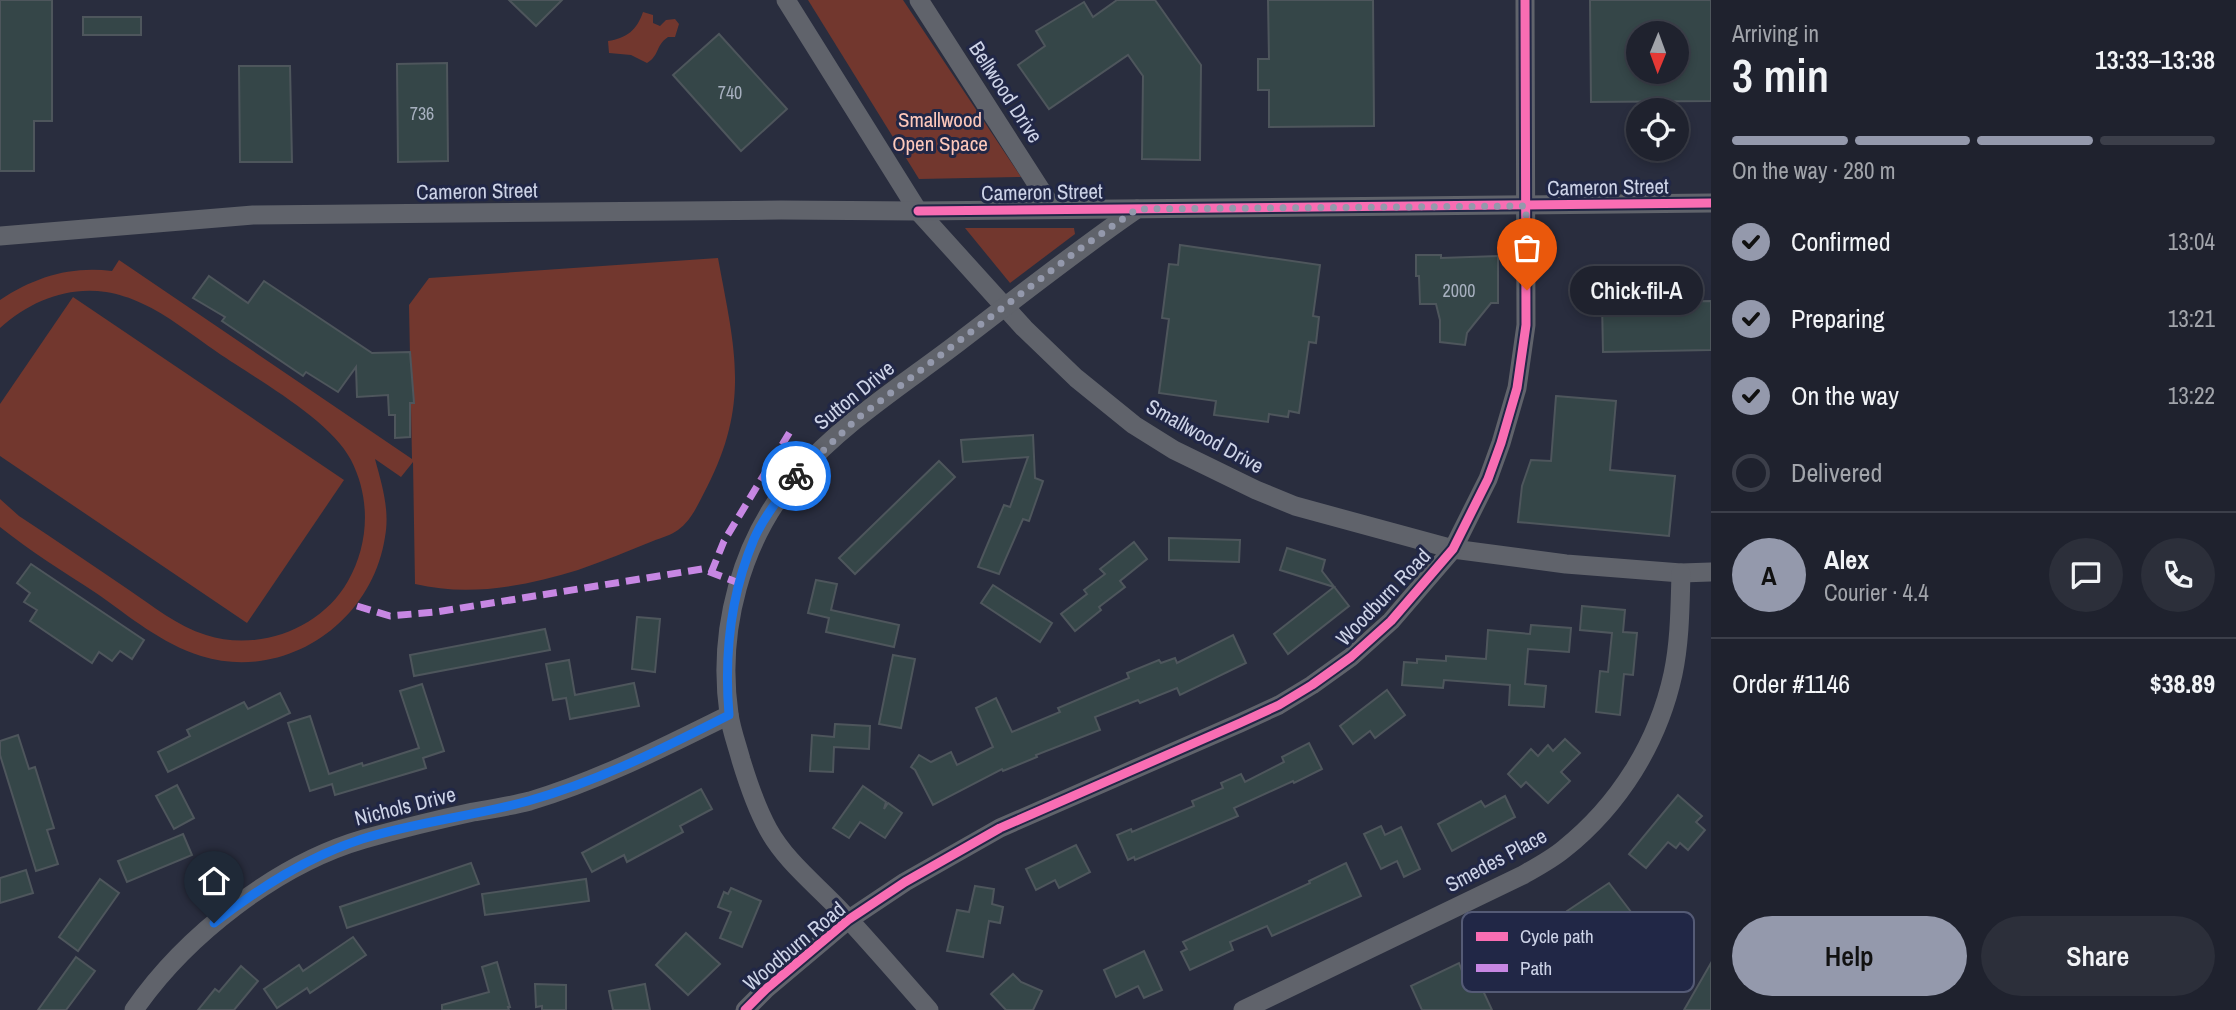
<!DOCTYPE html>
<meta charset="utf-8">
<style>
body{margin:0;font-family:"Archivo Narrow",sans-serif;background:#2c2f3a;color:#f1f3f6;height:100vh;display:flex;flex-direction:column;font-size:26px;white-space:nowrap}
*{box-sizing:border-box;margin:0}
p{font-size:23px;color:#a1a4aa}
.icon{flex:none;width:38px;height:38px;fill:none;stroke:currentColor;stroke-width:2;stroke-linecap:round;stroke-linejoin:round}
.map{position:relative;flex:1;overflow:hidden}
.side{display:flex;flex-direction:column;background:#1f222e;width:525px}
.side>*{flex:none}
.needle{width:46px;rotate:181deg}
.buttons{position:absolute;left:1626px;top:21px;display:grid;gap:14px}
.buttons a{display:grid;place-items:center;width:63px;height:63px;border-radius:50%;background:#1f222e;box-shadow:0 4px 10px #0003,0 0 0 2px #3c3f4a;font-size:35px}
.pin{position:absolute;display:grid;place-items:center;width:60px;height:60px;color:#fff;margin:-72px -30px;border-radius:50% 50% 50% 0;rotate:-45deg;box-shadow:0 0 7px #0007}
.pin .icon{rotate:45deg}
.courier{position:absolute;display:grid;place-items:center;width:70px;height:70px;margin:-35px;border:5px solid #1a73e8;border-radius:50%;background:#fff;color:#222;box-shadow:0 2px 9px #0007}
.bubble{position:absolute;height:49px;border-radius:24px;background:#1f222e;box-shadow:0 4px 10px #0003,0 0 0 2px #3c3f4a;font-size:23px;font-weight:600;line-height:49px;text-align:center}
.headline em{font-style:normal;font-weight:600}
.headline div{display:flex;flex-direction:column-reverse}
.headline{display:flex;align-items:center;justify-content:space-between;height:119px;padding:0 21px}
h1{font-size:46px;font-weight:600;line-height:52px}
.bar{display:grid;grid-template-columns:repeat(4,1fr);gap:10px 7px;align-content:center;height:84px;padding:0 21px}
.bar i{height:9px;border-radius:5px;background:#3c3f4a}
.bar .active{background:#9499ac}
.bar p{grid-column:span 4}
.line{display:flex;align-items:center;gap:18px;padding:0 21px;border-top:2px solid #3c3f4a}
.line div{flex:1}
.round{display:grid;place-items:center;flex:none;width:74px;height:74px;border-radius:37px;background:#2c2f3a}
ol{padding:0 21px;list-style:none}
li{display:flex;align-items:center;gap:21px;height:77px}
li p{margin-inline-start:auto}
li .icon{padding:7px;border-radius:50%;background:#9499ac;color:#111;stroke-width:4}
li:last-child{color:#a1a4aa}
li i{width:38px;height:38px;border:4px solid #3c3f4a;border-radius:50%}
.button{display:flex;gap:14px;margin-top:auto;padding:14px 21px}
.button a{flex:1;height:80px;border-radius:42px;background:#9499ac;color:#111;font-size:28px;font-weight:600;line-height:80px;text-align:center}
.button a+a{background:#2c2f3a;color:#f1f3f6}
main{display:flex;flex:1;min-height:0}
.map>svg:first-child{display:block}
</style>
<main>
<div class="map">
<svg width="1711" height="1010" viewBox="0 0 1711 1010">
<rect width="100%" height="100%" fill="#292d3e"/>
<g fill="#72372e">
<polygon points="808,0 903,0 1021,177 919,179"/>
<path d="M643 12 653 15V23L660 26 666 20 675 19 679 24 675 37H668C655 46 660 55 647 63L631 55 609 53 608 41C627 38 637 30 643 12Z"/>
<polygon points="965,228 1074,228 1075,234 1010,283"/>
<path d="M718 258C734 346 751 401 707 487 699 502 692 520 678 530 671 535 661 538 653 541 628 551 604 561 578 570 526 586 469 597 415 584L413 462 401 477 375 459C382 485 390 510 385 537 372 623 285 682 201 656 162 644 129 616 96 593 64 572 30 551 0 527V499L19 516C56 540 92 565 129 590 153 606 177 626 206 635 258 652 321 629 348 581 369 544 371 499 351 460 330 419 256 379 217 352 192 335 168 315 141 303 131 298 118 294 106 292 66 286 29 302 0 328V300C35 277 70 266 112 271L119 260 412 459 409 305 429 278Z"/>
<polygon points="73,297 344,480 247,623 0,456 0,404"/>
</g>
<g fill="#354648" stroke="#4e565c" stroke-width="2" fill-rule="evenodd">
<polygon points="0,0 52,0 52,121 34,121 34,171 0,171"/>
<polygon points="509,0 562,0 536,26"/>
<polygon points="1117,0 1155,0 1201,65 1200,160 1142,159 1143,76 1128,55 1049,109 1018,65 1045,46 1036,31 1084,2 1093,17"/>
<polygon points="1268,0 1373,0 1374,126 1269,127 1269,90 1258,90 1258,59 1269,59"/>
<path d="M1590 0H1711V101L1591 102ZM1638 33H1676V72H1638Z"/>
<rect x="83" y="17" width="58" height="18"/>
<polygon points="719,34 787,109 741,151 673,75"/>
<polygon points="447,63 448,161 398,162 397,64"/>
<polygon points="239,66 290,66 292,162 240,162"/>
<polygon points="1180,245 1320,265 1313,316 1319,317 1316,343 1309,342 1299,413 1289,411 1288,417 1269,414 1268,422 1214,415 1216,401 1159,393 1169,319 1162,318 1169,264 1178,265"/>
<polygon points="1416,255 1441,255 1441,258 1498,256 1498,303 1491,303 1474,324 1467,333 1465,345 1440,342 1440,320 1436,304 1420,304 1419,276 1416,276"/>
<polygon points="209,276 248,303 264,281 372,353 410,352 414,403 410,403 410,437 395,438 395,415 389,415 388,395 357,397 356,367 338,392 306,372 303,376 222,321 225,317 193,298"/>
<polygon points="1711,301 1711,350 1603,352 1602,303"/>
<polygon points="1556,396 1616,401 1610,470 1675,476 1669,536 1518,522 1522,486 1531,460 1551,461"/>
<polygon points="1033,435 1035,478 1043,481 1029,521 1023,519 999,574 978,567 1004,505 1010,507 1028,457 963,462 961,440"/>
<polygon points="939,461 955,477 855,574 839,558"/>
<polygon points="1169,538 1240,540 1239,562 1169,560"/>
<polygon points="1134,542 1147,559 1120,581 1125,587 1099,607 1101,610 1075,631 1061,614 1087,594 1084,590 1105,574 1100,569"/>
<polygon points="1287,548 1325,560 1322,571 1349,606 1288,654 1274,634 1334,587 1280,570"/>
<polygon points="31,564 144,640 132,659 120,651 112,661 99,652 92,663 30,621 37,610 24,602 30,593 17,583"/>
<polygon points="816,580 837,584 831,610 899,625 894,647 826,632 829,618 808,613"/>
<polygon points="993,585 1052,623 1040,642 981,603"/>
<polygon points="1582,606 1625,610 1623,632 1637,633 1633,675 1624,674 1620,715 1596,712 1600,671 1608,672 1612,633 1580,630"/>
<polygon points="637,617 660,619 655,672 632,669"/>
<polygon points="1531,625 1571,628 1569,652 1528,649 1525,684 1546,686 1544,707 1509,705 1510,685 1444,680 1443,688 1402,685 1404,662 1417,663 1417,659 1446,661 1446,656 1486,659 1488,630 1530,634"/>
<polygon points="545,629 550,650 414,676 410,655"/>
<polygon points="1233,635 1246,663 1180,695 1177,688 1140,703 1138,700 1095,717 1100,730 1036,755 1037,757 1003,771 1002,769 933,805 915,770 911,767 919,755 931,762 951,752 957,765 993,747 976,708 996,698 1012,732 1060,712 1058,708 1129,678 1127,673 1159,660 1161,663 1175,658 1177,663"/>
<polygon points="893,655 915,659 901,728 879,724"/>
<polygon points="569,660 575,695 634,683 639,706 570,719 566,698 553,700 546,664"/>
<polygon points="422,684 444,751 423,758 426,768 335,795 332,784 310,791 288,723 310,716 329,774 362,763 363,766 419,748 400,691"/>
<polygon points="1387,690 1405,715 1375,738 1370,731 1353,744 1340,726"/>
<polygon points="280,693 290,713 168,772 158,752 190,736 187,730 244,702 248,709"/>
<polygon points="835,724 870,726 869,749 834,747 833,772 810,771 812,735 834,737"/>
<polygon points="18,735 29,769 35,767 54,828 47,830 58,864 36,871 0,755 0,741"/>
<polygon points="1565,739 1580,753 1561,772 1570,781 1548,803 1526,782 1521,787 1508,774 1531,749 1538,756 1548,745 1553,751"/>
<polygon points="1309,743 1322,769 1294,783 1293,781 1234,808 1238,816 1135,860 1134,857 1128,860 1117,835 1131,829 1132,832 1194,806 1192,801 1223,788 1221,783 1241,774 1245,782 1284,762 1282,757"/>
<polygon points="177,785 194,818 174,829 156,796"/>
<polygon points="863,786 886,802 884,809 888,803 902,813 885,838 860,822 849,838 833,828"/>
<polygon points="701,789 712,809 680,826 683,832 627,862 624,855 592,872 582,853"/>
<polygon points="1678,795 1702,816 1696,822 1705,830 1688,850 1680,843 1676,848 1668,842 1646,868 1629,854"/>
<polygon points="1505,796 1515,817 1452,851 1438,824 1481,801 1485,807"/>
<polygon points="1381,826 1385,835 1401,827 1420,869 1404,877 1397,861 1381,869 1364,834"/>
<polygon points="183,834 192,855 127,882 118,861"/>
<polygon points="1076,845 1090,872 1059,888 1055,880 1036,890 1026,869"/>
<polygon points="471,863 479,884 347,928 340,907"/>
<polygon points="1346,863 1361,896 1272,936 1267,926 1230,942 1233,950 1190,970 1181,952 1187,949 1183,942 1310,883 1309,881"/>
<polygon points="26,870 33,893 0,903 0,878"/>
<polygon points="100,879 119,893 78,951 59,937"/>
<polygon points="586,879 589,901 485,915 482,894"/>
<polygon points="1609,883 1647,933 1630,945 1621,933 1592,955 1588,950 1530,976 1526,968 1508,977 1492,942 1519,930 1523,939 1571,918 1567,911"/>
<polygon points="975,886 994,889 992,904 1003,907 1000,923 989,921 983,957 947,951 957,910 969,912"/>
<polygon points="731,888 761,901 742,947 720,938 731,912 718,907 724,892 728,894"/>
<polygon points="686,933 720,964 688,995 656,965"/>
<polygon points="353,937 366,955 310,993 307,988 277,1008 264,989 299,965 303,971"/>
<polygon points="1144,951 1162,990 1144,998 1138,986 1116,997 1104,970"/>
<polygon points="76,957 95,971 66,1010 38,1010"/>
<polygon points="497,962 510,1007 508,1007 509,1010 442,1010 442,1005 489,992 482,967"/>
<polygon points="1459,963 1462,971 1472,967 1492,1010 1422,1010 1411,986"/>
<polygon points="1711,963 1711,1010 1684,1010"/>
<polygon points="241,966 258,981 234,1010 198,1010 215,989 219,992"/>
<polygon points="1013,974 1021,982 1042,991 1033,1010 1006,1010 991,994"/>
<polygon points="535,984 566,985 566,1010 542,1010 542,1006 536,1007"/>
<polygon points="645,984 650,1010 613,1010 609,991"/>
</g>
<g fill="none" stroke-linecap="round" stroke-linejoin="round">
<g stroke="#60636b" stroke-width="19">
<polyline points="786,0 918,211 1024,328 1076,378 1134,425 1174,450 1256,490 1295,506 1453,549 1566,564 1681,573 1711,572"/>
<polyline points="919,0 1053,209"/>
<polyline points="0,236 253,215 781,210 918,211 1711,203"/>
<path d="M134 1010C185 936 277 864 364 839 400 829 436 820 473 812 491 809 511 806 530 801 600 780 664 747 729 715"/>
<polyline points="745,1010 766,989 848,920 905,882 1000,828 1240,723 1279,705 1312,685 1351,657 1391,621 1453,549 1488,479 1501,443 1517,388 1526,325 1525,0"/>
<path d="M929 1010C899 976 869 941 838 908 813 882 785 860 768 829 756 807 748 783 741 760 737 745 731 729 729 714 717 630 741 540 796 476 842 423 904 384 959 342 1018 297 1076 251 1137 209"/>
<path d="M1243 1010 1523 875C1537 867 1552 859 1564 849 1619 805 1658 743 1673 674 1680 641 1680 607 1681 573"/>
</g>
<g stroke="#c787e3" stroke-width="7" stroke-dasharray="14 7" stroke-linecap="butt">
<polyline points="711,573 724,541 791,430"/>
<polyline points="357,606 390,616 436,612 702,569 739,583"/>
</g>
<g stroke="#212746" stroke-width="13">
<g id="cycleway">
<polyline points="918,211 1711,203"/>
<polyline points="745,1010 766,989 848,920 905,882 1000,828 1240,723 1279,705 1312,685 1351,657 1391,621 1453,549 1488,479 1501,443 1517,388 1526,325 1525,0"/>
</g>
</g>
<use href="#cycleway" stroke="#f96db3" stroke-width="9"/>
</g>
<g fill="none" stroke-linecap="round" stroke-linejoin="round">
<polyline stroke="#9499ac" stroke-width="7" stroke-dasharray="0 12.6" points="796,476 858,418 1081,248 1137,209 1526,206 1527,290"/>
<path stroke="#1a73e8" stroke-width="9" d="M214 923C259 888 307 857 362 839 416 822 474 816 528 801 599 781 664 748 729 715 724 654 730 596 754 539 764 516 781 496 796 476"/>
</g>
<g text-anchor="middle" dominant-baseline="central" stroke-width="6" stroke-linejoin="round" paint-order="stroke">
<g font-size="18" fill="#a7b0bf">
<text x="730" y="92">740</text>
<text x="422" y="113">736</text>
<text x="1459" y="290">2000</text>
</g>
<g font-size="21" fill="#cdd3e7" stroke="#212746">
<text transform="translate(1006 92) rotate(57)">Bellwood Drive</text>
<text transform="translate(1608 187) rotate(-1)">Cameron Street</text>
<text transform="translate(477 191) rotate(-1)">Cameron Street</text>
<text transform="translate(1042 192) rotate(-1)">Cameron Street</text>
<text transform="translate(854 395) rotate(-39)">Sutton Drive</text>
<text transform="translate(1205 436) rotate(29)">Smallwood Drive</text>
<text transform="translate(1383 597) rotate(-46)">Woodburn Road</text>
<text transform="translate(405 806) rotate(-14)">Nichols Drive</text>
<text transform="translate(1496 860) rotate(-28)">Smedes Place</text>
<text transform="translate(794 946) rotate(-40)">Woodburn Road</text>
</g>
<g font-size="21" fill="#fdc8bb" stroke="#212746">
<text x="940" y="119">Smallwood<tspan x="940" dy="24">Open Space</tspan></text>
</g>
</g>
<rect x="1462" y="912" width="232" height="80" rx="10" fill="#212746" stroke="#555b76" stroke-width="2"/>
<rect x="1476" y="932" width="32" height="9" fill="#f96db3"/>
<rect x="1476" y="964" width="32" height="8" fill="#c787e3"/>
<g font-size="19" fill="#cdd3e7">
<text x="1520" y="943">Cycle path</text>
<text x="1520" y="975">Path</text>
</g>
</svg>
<div class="buttons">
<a><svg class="needle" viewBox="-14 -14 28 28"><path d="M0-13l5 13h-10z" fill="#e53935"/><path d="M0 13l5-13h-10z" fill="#a1a4aa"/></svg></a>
<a><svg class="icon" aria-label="locate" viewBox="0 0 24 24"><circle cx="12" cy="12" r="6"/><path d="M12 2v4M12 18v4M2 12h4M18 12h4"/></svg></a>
</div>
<div class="pin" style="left:1527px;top:290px;background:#ea580c"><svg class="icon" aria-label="bag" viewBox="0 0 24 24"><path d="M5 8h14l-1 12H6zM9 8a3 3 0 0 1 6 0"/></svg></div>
<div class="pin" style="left:214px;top:923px;background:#1f2937"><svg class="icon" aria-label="home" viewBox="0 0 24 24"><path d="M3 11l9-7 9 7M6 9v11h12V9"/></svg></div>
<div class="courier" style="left:796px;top:476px"><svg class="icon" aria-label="bike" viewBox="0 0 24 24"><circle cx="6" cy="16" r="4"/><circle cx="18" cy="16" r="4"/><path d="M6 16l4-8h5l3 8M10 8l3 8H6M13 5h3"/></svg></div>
<div class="bubble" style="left:1570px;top:266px;width:133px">Chick-fil-A</div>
</div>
<section class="side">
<div class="headline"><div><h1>3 min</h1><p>Arriving in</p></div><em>13:33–13:38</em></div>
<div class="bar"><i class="active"></i><i class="active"></i><i class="active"></i><i></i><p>On the way · 280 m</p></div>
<ol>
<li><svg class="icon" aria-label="check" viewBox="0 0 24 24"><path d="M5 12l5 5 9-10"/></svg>Confirmed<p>13:04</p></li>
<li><svg class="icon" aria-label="check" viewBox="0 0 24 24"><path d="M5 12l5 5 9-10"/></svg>Preparing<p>13:21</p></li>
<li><svg class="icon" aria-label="check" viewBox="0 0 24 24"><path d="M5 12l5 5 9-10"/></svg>On the way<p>13:22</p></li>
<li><i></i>Delivered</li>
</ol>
<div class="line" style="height:126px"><b class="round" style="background:#9499ac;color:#111">A</b><div><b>Alex</b><p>Courier · 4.4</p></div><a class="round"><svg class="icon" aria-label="chat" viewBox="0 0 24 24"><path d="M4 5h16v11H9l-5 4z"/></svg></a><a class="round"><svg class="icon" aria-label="phone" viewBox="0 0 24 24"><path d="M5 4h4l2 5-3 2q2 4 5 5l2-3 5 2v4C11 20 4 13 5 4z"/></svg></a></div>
<div class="line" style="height:91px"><div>Order #1146</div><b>$38.89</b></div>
<div class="button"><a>Help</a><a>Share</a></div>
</section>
</main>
